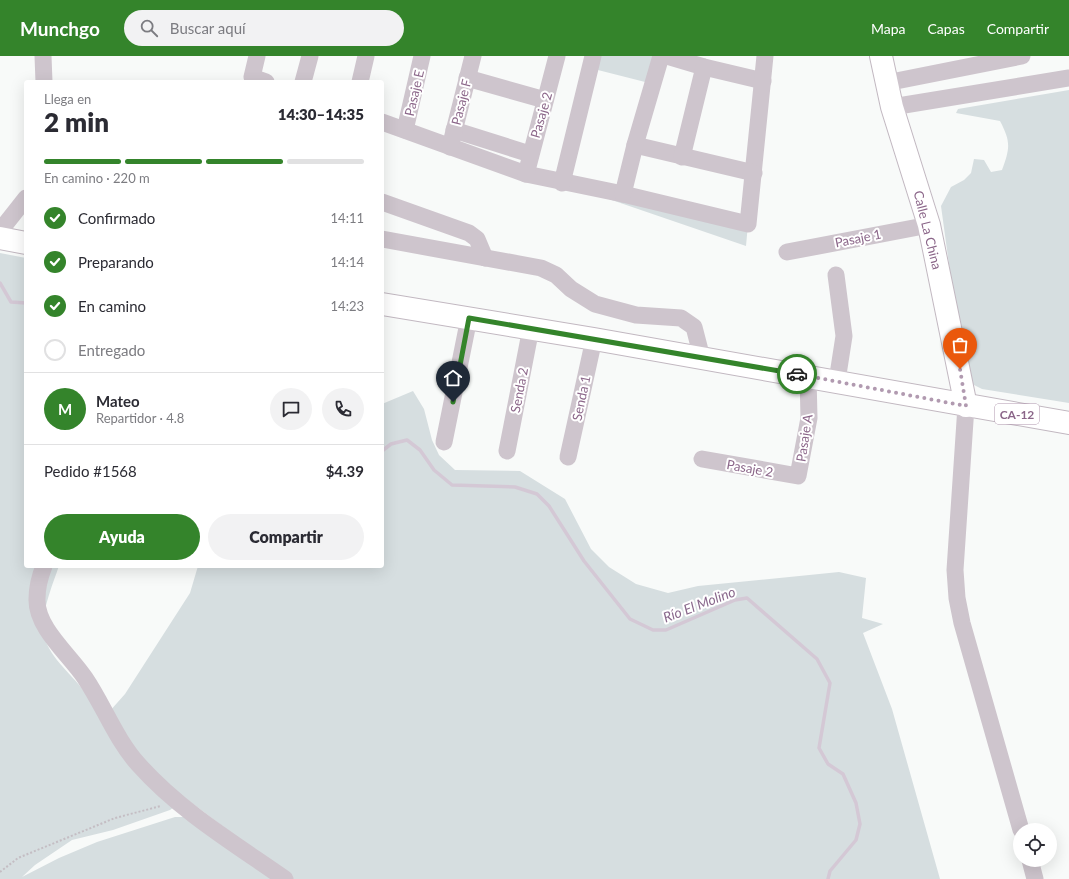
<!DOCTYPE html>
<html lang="es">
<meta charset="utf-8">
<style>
body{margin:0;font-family:Lato,sans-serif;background:#f2f2f3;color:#2b2b33;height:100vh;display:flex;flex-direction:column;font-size:15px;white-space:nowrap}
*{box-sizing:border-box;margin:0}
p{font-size:13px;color:#7c7c81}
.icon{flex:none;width:22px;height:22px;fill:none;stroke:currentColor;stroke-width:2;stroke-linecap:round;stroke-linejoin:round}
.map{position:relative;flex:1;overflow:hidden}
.drawer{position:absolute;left:24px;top:24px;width:360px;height:488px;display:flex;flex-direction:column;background:#fff;border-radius:4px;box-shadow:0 4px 16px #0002}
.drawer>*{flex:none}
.tools{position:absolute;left:1013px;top:767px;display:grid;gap:8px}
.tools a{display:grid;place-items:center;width:44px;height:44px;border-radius:50%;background:#fff;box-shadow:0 4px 16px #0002;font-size:20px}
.pin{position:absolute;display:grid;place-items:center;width:34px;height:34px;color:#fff;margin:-41px -17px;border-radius:50% 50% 50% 0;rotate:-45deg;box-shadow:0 0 4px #0007}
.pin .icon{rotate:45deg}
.courier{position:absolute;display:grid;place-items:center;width:40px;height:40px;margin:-20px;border:3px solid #34842b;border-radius:50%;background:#fff;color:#222;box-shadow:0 1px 5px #0007}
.head em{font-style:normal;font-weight:800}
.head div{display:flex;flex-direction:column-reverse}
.head{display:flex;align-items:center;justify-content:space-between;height:68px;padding:0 20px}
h1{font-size:26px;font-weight:800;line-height:30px}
.bar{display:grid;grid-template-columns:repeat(4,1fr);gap:6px 4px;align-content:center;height:48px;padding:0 20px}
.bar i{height:5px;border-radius:3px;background:#e1e1e2}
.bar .on{background:#34842b}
.bar p{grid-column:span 4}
.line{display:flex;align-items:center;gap:10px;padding:0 20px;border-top:1px solid #e1e1e2}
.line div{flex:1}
.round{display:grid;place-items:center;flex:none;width:42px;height:42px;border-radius:21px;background:#f2f2f3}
ol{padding:0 20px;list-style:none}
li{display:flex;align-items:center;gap:12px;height:44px}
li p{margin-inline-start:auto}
li .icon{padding:4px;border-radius:50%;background:#34842b;color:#fff;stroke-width:4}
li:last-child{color:#7c7c81}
li i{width:22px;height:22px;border:2px solid #e1e1e2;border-radius:50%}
.action{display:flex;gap:8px;margin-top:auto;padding:8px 20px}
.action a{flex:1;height:46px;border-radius:24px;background:#34842b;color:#fff;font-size:16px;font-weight:800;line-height:46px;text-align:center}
.action a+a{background:#f2f2f3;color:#2b2b33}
header{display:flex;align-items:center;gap:24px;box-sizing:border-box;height:56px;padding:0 20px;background:#34842b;color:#fff}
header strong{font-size:19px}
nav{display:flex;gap:22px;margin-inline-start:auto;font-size:14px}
.search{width:280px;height:36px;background:#f2f2f3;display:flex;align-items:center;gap:10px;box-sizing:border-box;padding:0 14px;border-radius:22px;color:#7c7c81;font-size:15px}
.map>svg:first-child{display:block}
</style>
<header>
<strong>Munchgo</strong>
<div class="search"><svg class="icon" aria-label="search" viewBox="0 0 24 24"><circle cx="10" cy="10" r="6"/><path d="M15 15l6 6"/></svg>Buscar aquí</div>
<nav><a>Mapa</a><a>Capas</a><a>Compartir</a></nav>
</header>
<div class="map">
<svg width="1069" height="823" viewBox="0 0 1069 823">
<rect width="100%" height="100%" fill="#f8faf9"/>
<g fill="#d6dee0">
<polygon points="593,0 661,0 653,28 590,12"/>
<path d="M1069 34V347L982 333 974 329 969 323 955 252 941 150 951 131 964 124 971 117 974 103 984 104 991 116 1002 114C1010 92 1011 86 1000 65L956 57 958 53Z"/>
<polygon points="562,127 748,168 746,190"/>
<path d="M0 197 26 202V510H59C53 527 41 558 43 575 47 600 70 616 84 635 114 673 144 712 174 751L170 754 113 774 72 784 35 809 22 821 59 802 97 786 175 761H185L272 823H0Z"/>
<polygon points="413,335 424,353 432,384 439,399 455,414 520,415 565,443 591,493 609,511 636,528 668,537 698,530 839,516 866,522 862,562 883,568 863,577 892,653 940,823 293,823 152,717 109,656 125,638 190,537 198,510 382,510 382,348"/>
</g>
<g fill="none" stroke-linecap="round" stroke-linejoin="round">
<g stroke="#d4c8d5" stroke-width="3.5">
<polyline points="0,227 11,246 26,247"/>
<polyline points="382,395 391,388 407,384 420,394 434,414 452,429 515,431 537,438 549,450 584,505 630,563 653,574 666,574 735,544 747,542 817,603 830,627 819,692 828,708 843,718 856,747 860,768 856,784 830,815 828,823"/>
</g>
<g stroke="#c2b8c1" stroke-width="24">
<g id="major">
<polyline points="881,0 892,51 929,169 966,350"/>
<polyline points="0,182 26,187"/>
<polyline points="382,248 594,283 1069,367"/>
</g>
</g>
<polyline stroke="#c4bdc3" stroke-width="2" stroke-dasharray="2 2" stroke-linecap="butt" points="0,816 18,802 115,762 161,750"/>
<g stroke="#cec5cd" stroke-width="17">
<polyline points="43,0 44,26"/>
<polyline points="257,0 252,21 266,26"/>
<polyline points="667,0 704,11 763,25"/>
<polyline points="467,22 545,44"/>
<polyline points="303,26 310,0"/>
<polyline points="360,26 366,0"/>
<polyline points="886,27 1022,0"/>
<polyline points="892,51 1069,22"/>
<polyline points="382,66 526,118 623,138 748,168 765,0"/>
<polyline points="405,74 422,0"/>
<polyline points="454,74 530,98"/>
<polyline points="635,89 754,117"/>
<polyline points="450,91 473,0"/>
<polyline points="682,101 704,11"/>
<polyline points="526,118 557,0"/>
<polyline points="562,127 593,0"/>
<polyline points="623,138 635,89 661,0"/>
<polyline points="382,146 469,177 477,183 485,202"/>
<polyline points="0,175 26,142"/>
<polyline points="382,183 541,212 556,219 571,233 595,248 636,259 681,262 694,271 702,302"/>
<polyline points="787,196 929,169"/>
<polyline points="836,219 844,280 837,325"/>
<polyline points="966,350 955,514 957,542 962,567 1021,774"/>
<polyline points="444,386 469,262"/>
<polyline points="507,395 531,272"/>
<polyline points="568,401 594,283"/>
<polyline points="702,403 798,420 809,362 808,320"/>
<path d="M44 510C40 520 37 532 37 543 36 572 70 599 85 622 104 650 116 684 139 709 180 755 235 788 285 823"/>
<polyline points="1030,804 1035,823"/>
</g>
<use href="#major" stroke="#fff" stroke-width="22"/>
</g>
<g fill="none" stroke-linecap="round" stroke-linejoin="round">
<polyline stroke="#b19ab0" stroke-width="4" stroke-dasharray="0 7.2" points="797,318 966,350 960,313"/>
<polyline stroke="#34842b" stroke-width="5" points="453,346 469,262 797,318"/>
</g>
<g text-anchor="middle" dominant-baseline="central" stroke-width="4" stroke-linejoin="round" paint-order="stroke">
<rect fill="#fff" stroke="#ae94ac" stroke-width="1" x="995" y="348" width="44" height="20" rx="3"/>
<g font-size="12" font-weight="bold" fill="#8b6689">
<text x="1017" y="358">CA-12</text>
</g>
<g font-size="13" fill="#8b6689" stroke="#fff">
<text transform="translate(414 37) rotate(-77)">Pasaje E</text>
<text transform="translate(461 46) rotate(-76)">Pasaje F</text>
<text transform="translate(541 59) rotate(-74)">Pasaje 2</text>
<text transform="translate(928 174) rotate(76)">Calle La China</text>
<text transform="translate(858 182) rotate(-11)">Pasaje 1</text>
<text transform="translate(519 334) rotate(-79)">Senda 2</text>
<text transform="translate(581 342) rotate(-78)">Senda 1</text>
<text transform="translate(804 382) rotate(-81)">Pasaje A</text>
<text transform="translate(750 412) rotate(10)">Pasaje 2</text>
</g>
<g font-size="14" font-style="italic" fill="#89688c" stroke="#fff">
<text transform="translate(699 548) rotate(-21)">Río El Molino</text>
</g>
</g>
</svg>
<div class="tools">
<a><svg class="icon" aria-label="locate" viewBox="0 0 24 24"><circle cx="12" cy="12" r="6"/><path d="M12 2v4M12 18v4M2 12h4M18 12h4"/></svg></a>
</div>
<div class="pin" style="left:960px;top:313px;background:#ea580c"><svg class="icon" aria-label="bag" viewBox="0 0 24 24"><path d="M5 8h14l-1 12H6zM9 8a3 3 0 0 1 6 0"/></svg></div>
<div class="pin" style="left:453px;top:346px;background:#1f2937"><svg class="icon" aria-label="home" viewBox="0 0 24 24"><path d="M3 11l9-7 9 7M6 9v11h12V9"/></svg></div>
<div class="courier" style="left:797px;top:318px"><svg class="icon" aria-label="car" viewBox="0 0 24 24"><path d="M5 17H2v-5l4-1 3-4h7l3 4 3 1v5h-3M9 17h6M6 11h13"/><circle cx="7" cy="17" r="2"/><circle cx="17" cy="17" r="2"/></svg></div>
<section class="drawer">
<div class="head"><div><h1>2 min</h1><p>Llega en</p></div><em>14:30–14:35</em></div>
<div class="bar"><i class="on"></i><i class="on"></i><i class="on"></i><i></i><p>En camino · 220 m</p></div>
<ol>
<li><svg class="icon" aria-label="check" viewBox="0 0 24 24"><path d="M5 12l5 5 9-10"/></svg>Confirmado<p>14:11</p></li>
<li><svg class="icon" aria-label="check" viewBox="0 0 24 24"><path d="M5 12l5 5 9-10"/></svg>Preparando<p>14:14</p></li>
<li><svg class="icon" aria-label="check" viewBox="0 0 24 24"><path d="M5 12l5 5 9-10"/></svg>En camino<p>14:23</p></li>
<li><i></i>Entregado</li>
</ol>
<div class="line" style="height:72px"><b class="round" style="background:#34842b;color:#fff">M</b><div><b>Mateo</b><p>Repartidor · 4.8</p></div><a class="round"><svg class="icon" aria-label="chat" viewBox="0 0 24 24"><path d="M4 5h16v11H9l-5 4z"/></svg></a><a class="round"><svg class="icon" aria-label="phone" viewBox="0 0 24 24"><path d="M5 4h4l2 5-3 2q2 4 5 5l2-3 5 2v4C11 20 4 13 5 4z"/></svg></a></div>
<div class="line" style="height:52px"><div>Pedido #1568</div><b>$4.39</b></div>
<div class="action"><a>Ayuda</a><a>Compartir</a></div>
</section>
</div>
